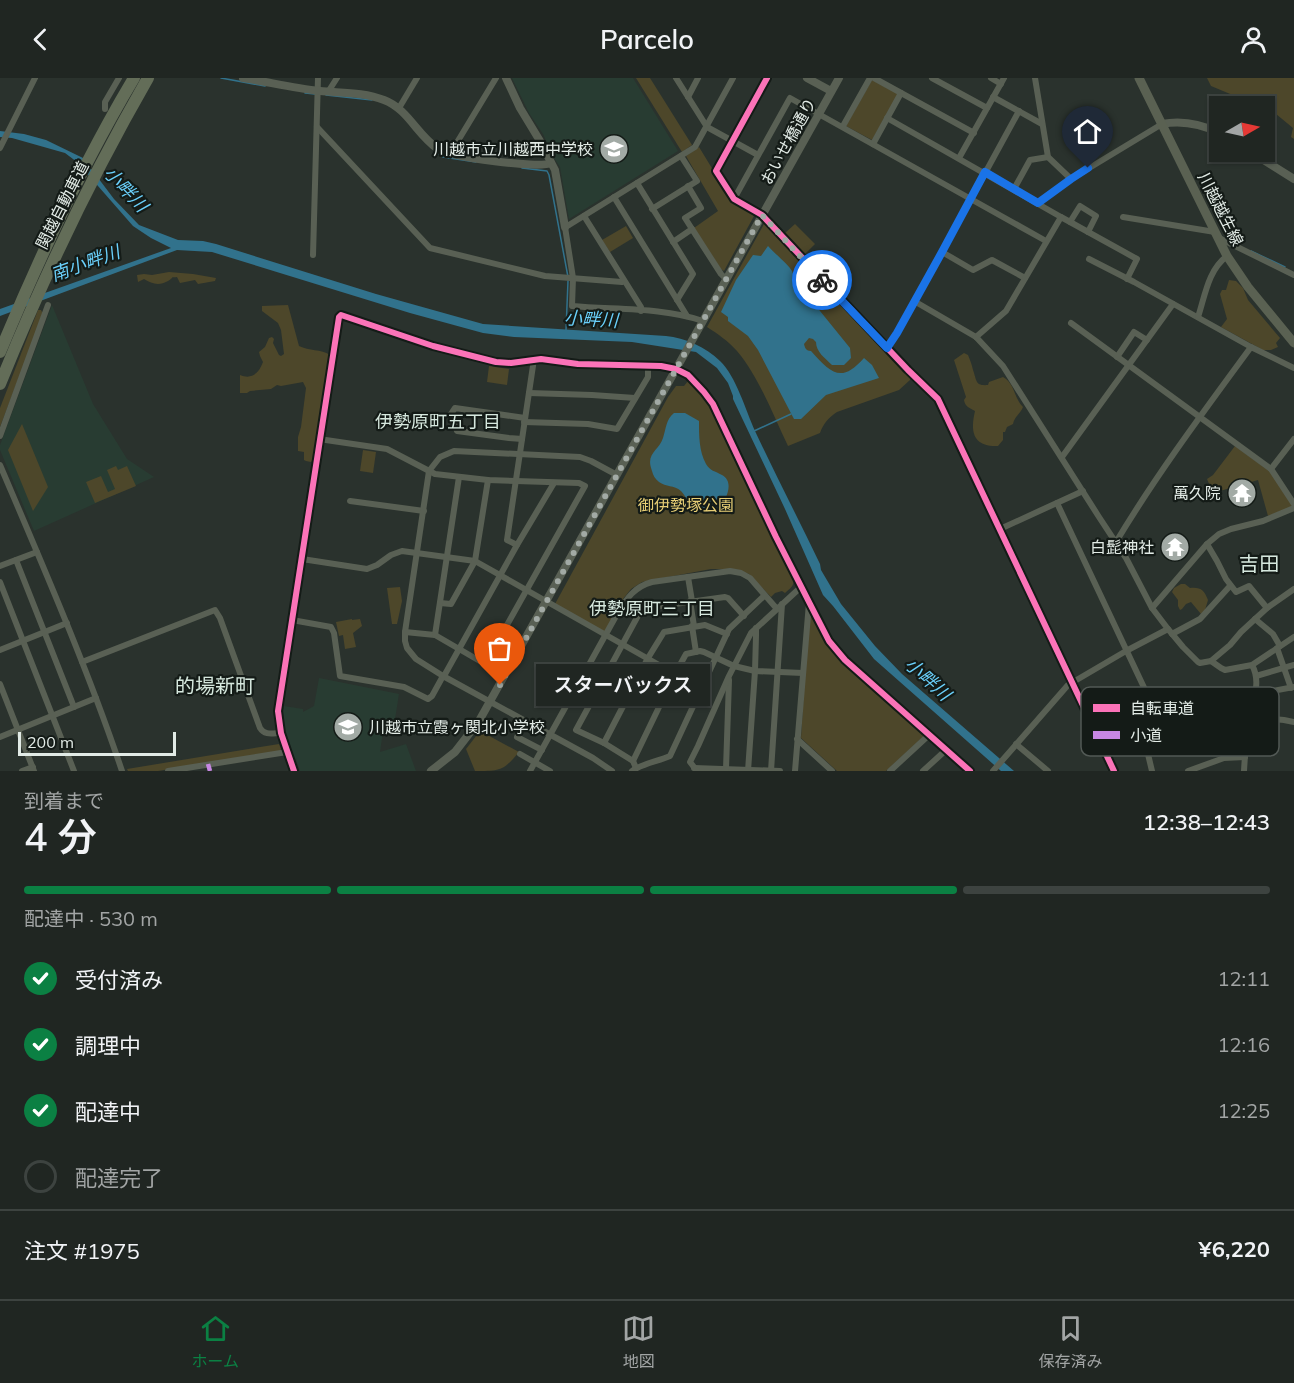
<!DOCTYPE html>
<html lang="ja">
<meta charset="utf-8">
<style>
body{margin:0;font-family:Mulish,"Noto Sans JP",sans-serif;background:#282e2a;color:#f1f3f6;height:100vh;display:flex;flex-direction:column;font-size:22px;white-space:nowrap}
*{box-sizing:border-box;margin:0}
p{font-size:20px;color:#a2a5a5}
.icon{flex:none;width:33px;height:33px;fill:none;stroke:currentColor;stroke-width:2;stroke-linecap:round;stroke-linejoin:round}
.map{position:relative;height:693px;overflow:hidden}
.drawer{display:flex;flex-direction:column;background:#202622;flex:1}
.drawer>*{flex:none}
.needle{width:39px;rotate:81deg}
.controls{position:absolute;left:1209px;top:18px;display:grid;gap:12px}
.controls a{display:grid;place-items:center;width:66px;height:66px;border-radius:0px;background:#202622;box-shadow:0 2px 4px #0004,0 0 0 2px #3d4340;font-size:30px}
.scale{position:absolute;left:18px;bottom:15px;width:158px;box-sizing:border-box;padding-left:6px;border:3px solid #e2ebe6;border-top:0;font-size:16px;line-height:21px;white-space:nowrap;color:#e2ebe6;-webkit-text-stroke:4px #141b17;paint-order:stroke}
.pin{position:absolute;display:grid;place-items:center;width:51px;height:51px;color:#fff;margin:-62px -26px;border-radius:50% 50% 50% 0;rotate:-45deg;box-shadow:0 0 6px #0007}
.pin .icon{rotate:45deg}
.courier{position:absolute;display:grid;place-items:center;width:60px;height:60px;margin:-30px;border:4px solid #1a73e8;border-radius:50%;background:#fff;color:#222;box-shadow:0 2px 8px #0007}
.bubble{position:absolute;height:42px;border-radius:0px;background:#202622;box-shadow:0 2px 4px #0004,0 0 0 2px #3d4340;font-size:20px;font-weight:600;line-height:42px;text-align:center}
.overview em{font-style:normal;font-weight:600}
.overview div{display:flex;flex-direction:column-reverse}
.overview{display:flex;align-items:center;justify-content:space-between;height:102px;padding:0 24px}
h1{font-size:39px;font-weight:600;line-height:45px}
.bar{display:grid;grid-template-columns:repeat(4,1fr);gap:9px 6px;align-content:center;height:72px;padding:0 24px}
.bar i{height:8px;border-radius:4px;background:#3d4340}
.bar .on{background:#0b8043}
.bar p{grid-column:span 4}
.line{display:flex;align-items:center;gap:15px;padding:0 24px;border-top:2px solid #3d4340}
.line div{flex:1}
ol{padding:0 24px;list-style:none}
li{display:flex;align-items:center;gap:18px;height:66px}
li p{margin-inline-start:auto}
li .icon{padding:6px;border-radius:50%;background:#0b8043;color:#fff;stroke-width:4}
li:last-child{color:#a2a5a5}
li i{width:33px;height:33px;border:3px solid #3d4340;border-radius:50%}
header{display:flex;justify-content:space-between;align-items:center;height:78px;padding:0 24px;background:#202622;font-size:27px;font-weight:600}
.tab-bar{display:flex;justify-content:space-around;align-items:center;height:84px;border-top:2px solid #3d4340;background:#202622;font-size:16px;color:#a2a5a5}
.tab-bar a{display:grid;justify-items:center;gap:3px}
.tab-bar .on{color:#0b8043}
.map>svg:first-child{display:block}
</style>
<header><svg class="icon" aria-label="back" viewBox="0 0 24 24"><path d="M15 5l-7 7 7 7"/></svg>Parcelo<svg class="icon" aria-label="person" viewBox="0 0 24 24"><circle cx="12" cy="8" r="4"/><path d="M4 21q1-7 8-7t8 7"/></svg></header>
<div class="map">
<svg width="1294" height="693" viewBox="0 0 1294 693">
<rect width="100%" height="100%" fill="#2a322d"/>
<g fill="#283c32">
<polygon points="512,0 633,0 678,73 569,141 560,89 554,80 543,56 529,35"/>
<polygon points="52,227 93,326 127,381 154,399 34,453 0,372 0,367"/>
<polygon points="319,600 399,616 393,654 383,653 380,674 406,666 416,693 300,693 296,681 297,680 295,681 285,653 283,636 284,628 303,631 303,634 314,628"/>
</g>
<g fill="#4d472a">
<polygon points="636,0 650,0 692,67 682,74"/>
<polygon points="1207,0 1294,0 1294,61 1291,59 1293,50 1276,36 1265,31 1264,28 1258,27 1249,28 1235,18 1211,8"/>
<polygon points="872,2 898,16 872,62 846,48"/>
<polygon points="699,69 732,123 752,134 754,138 724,193 721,191 694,150 718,133 686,78"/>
<path d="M764 146H767L910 298V302L899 312 837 334C829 339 823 346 820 355L788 368C773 337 759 299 737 273 728 263 718 256 707 249Z"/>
<polygon points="795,146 815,166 805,176 785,155"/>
<polygon points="626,148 633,160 610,174 602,162"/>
<path d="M169 194 193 196 216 200 215 203 198 206 195 202 180 205 177 199C168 200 176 198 168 203 159 208 152 206 144 201L138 204 137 197 144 196 152 197Z"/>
<polygon points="1229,202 1236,203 1243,210 1248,222 1280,260 1276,265 1278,269 1271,272 1263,272 1221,249 1227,241 1220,216 1222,212 1226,212"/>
<path d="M288 227 299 268C309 273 321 271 330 277L313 382 311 384 306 383 304 382V374L298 373V359L301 349 306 310 303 304 281 308 277 307 271 311 250 313 247 315H240V297C252 302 259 295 263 284L260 278 259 274 265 269 269 260 272 259 274 261 273 265 279 277 281 278 284 276 281 252 278 245 262 233V228Z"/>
<polygon points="38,232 41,232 43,236 0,349 0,330"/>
<path d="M964 275 968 277C970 282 972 287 973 292 977 303 975 308 988 307L989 304 1003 299C1015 305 1014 321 1023 329 1021 335 1014 339 1013 346L1007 349 1005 354H1003V362L998 368C973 369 970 354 975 333 970 330 965 329 964 322L966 319 954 282Z"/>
<polygon points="489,288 509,291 507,307 487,304"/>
<path d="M688 303C701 315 712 328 717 345L746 400 753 420 763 435 768 450 793 498C795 507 792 509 785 515L782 513 775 515 771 519 749 496 735 491H711L652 502 642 504 631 511 623 521 606 553H603L555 526 668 319 676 308H684Z"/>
<polygon points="22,346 48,409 33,433 8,372"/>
<polygon points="1235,368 1272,395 1292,427 1291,429 1268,438 1258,402 1213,415 1207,401 1213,397"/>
<polygon points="363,372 376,374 373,395 360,393"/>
<polygon points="116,388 118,392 127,388 136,408 95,425 86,404 101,398 108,414 115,411 107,392"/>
<path d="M1181 506H1185L1190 510C1201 509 1204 512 1208 522L1205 532 1201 536 1191 524 1186 526 1182 531 1180 532 1178 528V522L1172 514 1174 510Z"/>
<polygon points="400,509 402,523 397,546 392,546 387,510"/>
<polygon points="809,532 835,577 924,658 886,693 837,693 801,660"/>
<polygon points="352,541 352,542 360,541 362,548 353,555 356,569 345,571 343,557 339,558 336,544"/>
<path d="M480 653 519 674C503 693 501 693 475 693L466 671Z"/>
<polygon points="279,666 281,671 280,673 158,693 128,693 127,691"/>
</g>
<g fill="#31728c">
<path d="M0 53 24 56 46 62 83 80 114 121 139 147 178 162 203 163 216 166 376 216 483 246 666 258C685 260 706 269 720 283 736 298 746 333 755 353 776 398 799 442 820 486L821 492 841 526 875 568 902 596 1014 693H1001L874 581 833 528 823 517 785 431 733 321V318L728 305 717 290 696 274 632 264 514 259 483 255 410 235 212 174 177 172 0 238V231L171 170 151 160 133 148 77 84 65 75 12 60 0 59Z"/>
<path d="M768 168C773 174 789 187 792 193 796 201 789 209 803 212L850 270 851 280 844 287H832C825 280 816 274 816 264L813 261 809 260 804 266C805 270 806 273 811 273 831 295 841 306 864 280L872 287 879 300 826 317 801 341H794L758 272 748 258 728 243V239L721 234 736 202 753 177 761 178Z"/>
<path d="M674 335H685L699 343C699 358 699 373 706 386 710 393 715 393 722 397 735 404 726 422 719 430 708 432 697 433 689 424 686 420 684 416 681 413 674 407 666 409 659 404 655 401 653 397 652 393 645 375 659 373 663 360 666 351 666 341 674 335Z"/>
</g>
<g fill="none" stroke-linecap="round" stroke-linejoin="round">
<g stroke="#31728c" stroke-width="1.5">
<polyline points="221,0 265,8"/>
<polyline points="305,15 315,16"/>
<polyline points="326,17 372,22"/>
<polyline points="435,73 443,79 476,84"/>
<polyline points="522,90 547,93 549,97 568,199"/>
<polyline points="1251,173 1285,189"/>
<polyline points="566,252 568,203"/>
<polyline points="754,353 791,336"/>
</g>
<g stroke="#596054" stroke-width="6">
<polyline points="676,0 707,49 758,77"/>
<polyline points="767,0 716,93 734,121 762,137 908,292 938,321 1114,693"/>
<polyline points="874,0 974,55"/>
<polyline points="932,0 987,30"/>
<polyline points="991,0 1001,6"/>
<polyline points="1035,0 1048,79 1071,101"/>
<polyline points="328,14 337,0"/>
<polyline points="688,19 698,0"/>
<polyline points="993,19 1042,46"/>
<polyline points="399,30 417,0"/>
<polyline points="105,31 105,24 119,0"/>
<polyline points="887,40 1061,139"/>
<polyline points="843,48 870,0"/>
<polyline points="317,49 430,170 545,198 622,204 624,203"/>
<polyline points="873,66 901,15"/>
<polyline points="0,70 35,0"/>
<polyline points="450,76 496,0"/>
<polyline points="959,80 1004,0"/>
<polyline points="637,105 693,196 677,222"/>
<polyline points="688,108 701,130 685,140 692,151"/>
<polyline points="1014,111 1030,82 1048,79"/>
<polyline points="614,119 687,238"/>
<polyline points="734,121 790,20 1046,163"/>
<polyline points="1038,125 1071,101 1162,46"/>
<polyline points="652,131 697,103 681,78"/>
<polyline points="584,138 641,229 641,233"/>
<polyline points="1123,139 1215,154"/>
<polyline points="1070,144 1080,128 1096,138 1088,154"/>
<polyline points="1219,160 1294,197"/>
<polyline points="673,164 692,151 721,196 726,201"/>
<polyline points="942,174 973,192 992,182 1025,200"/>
<polyline points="313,177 318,0"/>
<polyline points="1089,181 1134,204 1251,269"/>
<polyline points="914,223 976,259 1003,288 1099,439 1126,480 1152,530 1168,551 1126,573 1068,607 993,693"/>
<path d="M1198 239C1205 218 1208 192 1227 178"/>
<path d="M703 243C662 229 615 232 572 228L573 200 565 149 569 147 695 69 733 0"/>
<polyline points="1071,245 1271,391 1294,426"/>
<polyline points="976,259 1006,233 1061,139 1137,181 1127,201"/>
<polyline points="887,270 897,255 942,174 1019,33"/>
<polyline points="1117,279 1134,254 1147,262"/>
<polyline points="529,315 592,317 635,320"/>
<polyline points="524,344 588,346 617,351 648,299 648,288"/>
<polyline points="0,358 48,227"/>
<polyline points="319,361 387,371 435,396 488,402 579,405 585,408 485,586 435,557 405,554"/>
<polyline points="522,361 509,360 457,353 451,336 455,330 525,340"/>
<polyline points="1062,379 1173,226"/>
<path d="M0 387C43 488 87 589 122 693"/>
<polyline points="1271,391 1294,361"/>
<polyline points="350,423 424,433"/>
<polyline points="1057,425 1165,654 1167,657 1162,663 1147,672 1152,693"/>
<polyline points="1000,451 1083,413"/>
<path d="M1116 464C1157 396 1204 333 1251 269L1294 290"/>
<polyline points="1207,466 1217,483 1226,501 1236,514 1249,508 1267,530"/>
<polyline points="517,467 507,462 534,281"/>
<polyline points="302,481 367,491 377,487 391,477 402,473 475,483 675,596"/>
<polyline points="16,482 74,629"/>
<polyline points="0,488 37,474"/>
<polyline points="688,499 692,523"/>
<polyline points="0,504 74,693"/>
<polyline points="690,523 694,548"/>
<polyline points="440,525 451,526 475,483 488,402"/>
<polyline points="1152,530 1207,466 1219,456 1231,451 1263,443 1294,430"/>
<polyline points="1255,541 1273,556 1280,568"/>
<polyline points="292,542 331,549 334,555 340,598 404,609 428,621 432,618 443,598"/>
<polyline points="692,548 696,574"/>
<polyline points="1168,551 1183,569 1198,584 1200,585 1211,583 1221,590 1225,592 1252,587 1294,559"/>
<polyline points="1172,556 1200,541 1230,508"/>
<polyline points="435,557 459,399"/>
<polyline points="1277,570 1291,610"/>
<polyline points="0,572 67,545"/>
<polyline points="1211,583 1230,567 1241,554 1267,530 1294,511"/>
<path d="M82 584 215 532 220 540 260 650C265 658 273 655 281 655"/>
<polyline points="444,598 517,467 554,405"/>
<polyline points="1256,598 1294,587"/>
<polyline points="0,606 34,693"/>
<polyline points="1256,613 1267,614 1294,609"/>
<polyline points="1249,639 1284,642 1294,644"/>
<polyline points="525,643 517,659 542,672"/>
<polyline points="0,659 96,620"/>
<polyline points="797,661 832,693"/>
<polyline points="604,665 648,580 664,554 705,547 727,556"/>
<polyline points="1016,666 1048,693"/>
<polyline points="520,676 550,693"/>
<polyline points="633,683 675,596 686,576 700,573 704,574 734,588 755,593 803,595"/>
<polyline points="636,690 633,683 604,665 576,652 640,534 646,530 725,519 728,520 744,538"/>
<polyline points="694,690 780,693"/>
<polyline points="726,691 729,602"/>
<polyline points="22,693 33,689"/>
<polyline points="168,693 287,674"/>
<polyline points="294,693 281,655 278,633 339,239 341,237 433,268 496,284 511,285 541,281 578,286 661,288 676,291 688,297 704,314 713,326 776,459 809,524 829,563 845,582 970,693"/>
<path d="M530 693 616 538C626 522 633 509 652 504L730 493 741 495 750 500 777 531"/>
<polyline points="612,693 593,680 443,598 416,581 407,570 405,563 405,554 429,393 440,379 454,373 580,379 591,383 617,397"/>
<path d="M632 693C641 686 659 683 670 678L729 551 764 518"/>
<polyline points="697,693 690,684 698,668 729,598 751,555 801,509"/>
<polyline points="748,693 755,593 756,558 756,550"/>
<polyline points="771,693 782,526"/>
<polyline points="795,693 809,525"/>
<polyline points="890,693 929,657"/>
<polyline points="923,693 946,672"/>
<polyline points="1188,693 1224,680 1245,679"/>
<path d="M1244 693C1245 676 1246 658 1249 641 1252 623 1262 605 1252 587"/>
</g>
<g stroke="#596054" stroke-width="8">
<path d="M243 0C268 4 294 10 320 13 341 15 364 14 384 22 408 31 417 57 438 71 451 79 539 91 551 85"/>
<polyline points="506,0 520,30 540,63 555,92 565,149"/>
<polyline points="807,0 831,13"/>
<path d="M1162 46C1182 42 1201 46 1220 55"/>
<polyline points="1251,74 1294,101"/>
<polyline points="431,693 455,674 479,643 839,0"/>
</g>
<polyline stroke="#5a6152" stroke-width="9" points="1139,0 1227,178 1248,209 1294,265"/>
<g stroke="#636d58" stroke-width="12">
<path d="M0 274C39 180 82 87 134 0"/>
<path d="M0 306C43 200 91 99 148 0"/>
</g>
<polyline stroke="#c787e3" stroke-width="4.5" stroke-dasharray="9 4.5" stroke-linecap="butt" points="208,686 210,693"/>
<g stroke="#141b17" stroke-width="10">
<g id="cycleway">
<polyline points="767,0 716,93 734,121 762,137 908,292 938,321 1114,693"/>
<polyline points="294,693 281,655 278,633 339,239 341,237 433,268 496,284 511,285 541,281 578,286 661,288 676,291 688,297 704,314 713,326 776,459 809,524 829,563 845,582 970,693"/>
</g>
</g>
<use href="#cycleway" stroke="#fb73b8" stroke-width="6"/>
</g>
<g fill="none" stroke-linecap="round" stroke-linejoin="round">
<polyline stroke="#a2aaa5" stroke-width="6" stroke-dasharray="0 10.8" points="500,607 762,137 822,202"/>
<polyline stroke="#1a73e8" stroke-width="8" points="822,202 887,270 897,255 942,174 985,94 1038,125 1071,101 1088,90"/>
</g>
<defs>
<g id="school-disc" transform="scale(1.5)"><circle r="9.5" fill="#a2aaa5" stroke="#141b17"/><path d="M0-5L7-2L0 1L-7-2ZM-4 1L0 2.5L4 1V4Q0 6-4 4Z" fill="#fff"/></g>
<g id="temple-disc" transform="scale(1.5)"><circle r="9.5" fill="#a2aaa5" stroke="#141b17"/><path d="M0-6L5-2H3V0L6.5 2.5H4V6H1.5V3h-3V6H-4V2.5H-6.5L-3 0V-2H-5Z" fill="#fff"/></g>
</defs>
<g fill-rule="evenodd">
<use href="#school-disc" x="614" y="71"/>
<use href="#temple-disc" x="1242" y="415"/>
<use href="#temple-disc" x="1175" y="469"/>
<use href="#school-disc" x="348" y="649"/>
</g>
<g text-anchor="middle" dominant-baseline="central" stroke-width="4.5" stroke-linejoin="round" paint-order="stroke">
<g font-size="16" fill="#e2ebe6" stroke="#141b17">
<text transform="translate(788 63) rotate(-61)">おいせ橋通り</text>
<text transform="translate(62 127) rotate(-63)">関越自動車道</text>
<text transform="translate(1221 131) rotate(63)">川越越生線</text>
</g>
<g font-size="16" fill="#e2ebe6" stroke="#141b17" text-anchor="end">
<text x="593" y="71">川越市立川越西中学校</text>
<text x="1221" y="415">萬久院</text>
<text x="1154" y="469">白髭神社</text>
<text x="369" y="649" text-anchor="start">川越市立霞ヶ関北小学校</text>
</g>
<g font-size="16" fill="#e7ce75" stroke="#141b17">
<text x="686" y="427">御伊勢塚公園</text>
</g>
<g font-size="18" font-style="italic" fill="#6ad0fb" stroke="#141b17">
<text transform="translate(126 111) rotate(47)">小畔川</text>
<text transform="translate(85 185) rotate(-20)">南小畔川</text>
<text transform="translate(591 241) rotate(3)">小畔川</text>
<text transform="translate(928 601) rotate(42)">小畔川</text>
</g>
<g font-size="18" fill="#d6e8de" stroke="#141b17">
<text x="438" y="343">伊勢原町五丁目</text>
<text x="652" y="530">伊勢原町三丁目</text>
</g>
<g font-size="20" fill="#d6e8de" stroke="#141b17">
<text x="1259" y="485">吉田</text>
<text x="215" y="607">的場新町</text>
</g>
</g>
<rect x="1081" y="609" width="198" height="69" rx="9" fill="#141b17" stroke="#525955" stroke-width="1.5"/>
<rect x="1093" y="626" width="27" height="8" fill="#fb73b8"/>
<rect x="1093" y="653" width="27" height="8" fill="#c787e3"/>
<g font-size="16" fill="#e2ebe6">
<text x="1130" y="636">自転車道</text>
<text x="1130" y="663">小道</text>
</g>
</svg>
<div class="controls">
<a><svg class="needle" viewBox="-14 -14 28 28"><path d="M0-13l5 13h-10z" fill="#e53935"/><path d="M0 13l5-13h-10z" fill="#a2a5a5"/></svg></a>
</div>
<div class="scale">200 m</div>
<div class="pin" style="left:500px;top:607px;background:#ea580c"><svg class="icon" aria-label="bag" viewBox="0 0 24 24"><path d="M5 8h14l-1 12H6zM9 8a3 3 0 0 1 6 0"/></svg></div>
<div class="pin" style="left:1088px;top:90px;background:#1f2937"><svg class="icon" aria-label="home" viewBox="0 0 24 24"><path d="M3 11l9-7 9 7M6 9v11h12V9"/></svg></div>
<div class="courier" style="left:822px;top:202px"><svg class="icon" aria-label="bike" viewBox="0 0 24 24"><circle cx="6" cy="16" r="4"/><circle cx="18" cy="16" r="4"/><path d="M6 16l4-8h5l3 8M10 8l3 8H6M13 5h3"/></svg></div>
<div class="bubble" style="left:536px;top:586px;width:174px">スターバックス</div>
</div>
<section class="drawer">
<div class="overview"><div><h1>4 分</h1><p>到着まで</p></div><em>12:38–12:43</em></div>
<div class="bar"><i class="on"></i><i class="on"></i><i class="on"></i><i></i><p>配達中 · 530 m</p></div>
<ol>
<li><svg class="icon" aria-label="check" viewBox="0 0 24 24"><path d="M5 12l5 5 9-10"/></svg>受付済み<p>12:11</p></li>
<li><svg class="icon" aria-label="check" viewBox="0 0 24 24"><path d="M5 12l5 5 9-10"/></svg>調理中<p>12:16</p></li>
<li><svg class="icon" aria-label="check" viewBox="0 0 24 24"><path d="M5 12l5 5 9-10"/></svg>配達中<p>12:25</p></li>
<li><i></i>配達完了</li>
</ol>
<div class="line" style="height:78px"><div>注文 #1975</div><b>¥6,220</b></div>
</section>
<nav class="tab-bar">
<a class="on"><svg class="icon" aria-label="home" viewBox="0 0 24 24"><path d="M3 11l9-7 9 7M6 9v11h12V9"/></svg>ホーム</a>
<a><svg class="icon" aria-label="map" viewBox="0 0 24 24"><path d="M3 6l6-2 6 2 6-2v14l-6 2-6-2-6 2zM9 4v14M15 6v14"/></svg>地図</a>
<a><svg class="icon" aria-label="saved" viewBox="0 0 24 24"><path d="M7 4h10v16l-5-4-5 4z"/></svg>保存済み</a>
</nav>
